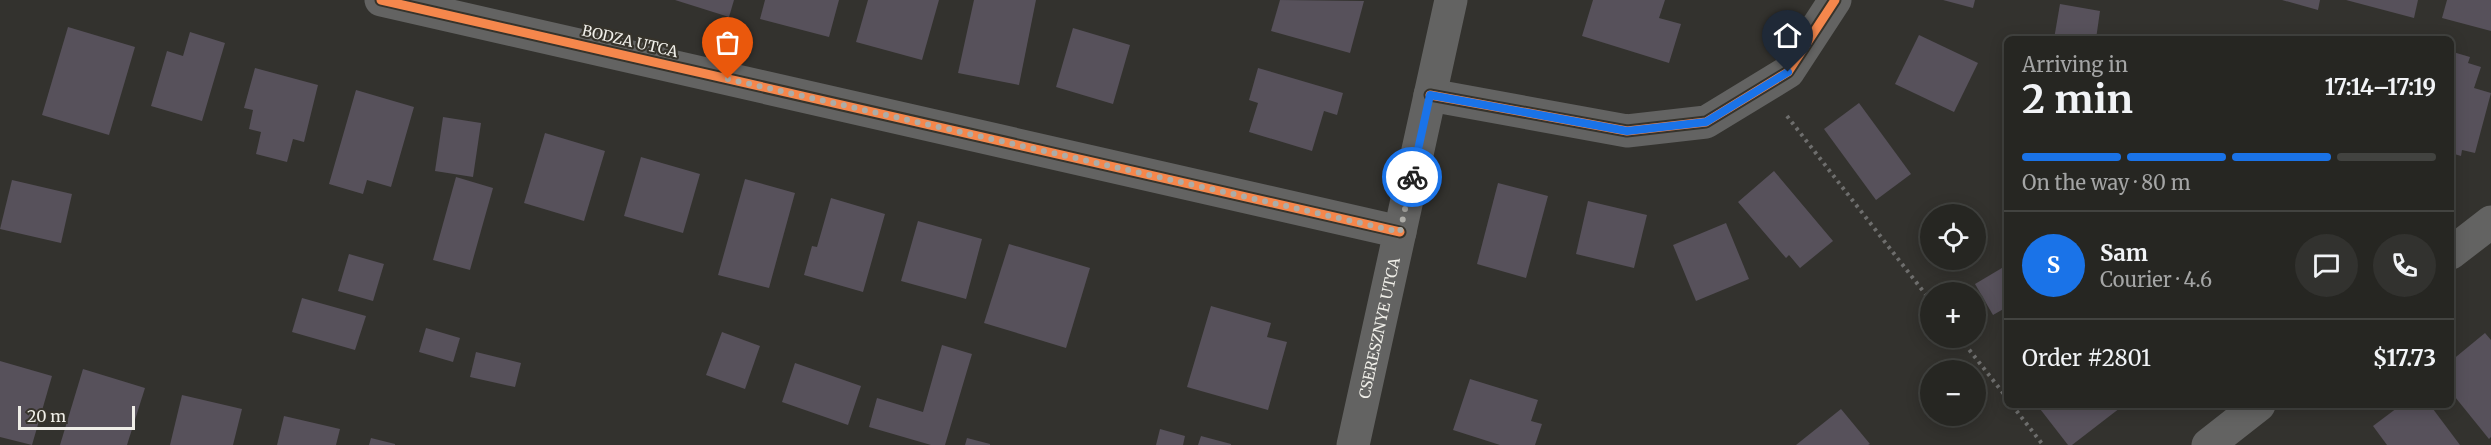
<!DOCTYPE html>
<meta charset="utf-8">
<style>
body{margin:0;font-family:Merriweather,serif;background:#32322f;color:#f1f3f6;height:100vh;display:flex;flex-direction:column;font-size:22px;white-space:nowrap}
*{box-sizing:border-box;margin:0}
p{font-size:20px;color:#a4a5a5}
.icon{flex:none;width:33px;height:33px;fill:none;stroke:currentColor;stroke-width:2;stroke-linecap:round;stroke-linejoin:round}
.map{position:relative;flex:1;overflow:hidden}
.side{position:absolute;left:2004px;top:36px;width:450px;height:372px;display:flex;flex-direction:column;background:#262622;border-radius:9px;box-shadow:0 3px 15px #0003,0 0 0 2px #424340}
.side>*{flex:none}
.fabs{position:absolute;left:1920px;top:204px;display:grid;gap:12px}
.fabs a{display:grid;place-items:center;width:66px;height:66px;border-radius:50%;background:#262622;box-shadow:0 3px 15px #0003,0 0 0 2px #424340;font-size:30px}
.scale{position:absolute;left:18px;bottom:15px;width:117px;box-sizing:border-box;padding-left:6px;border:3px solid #efeee8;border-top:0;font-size:16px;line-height:21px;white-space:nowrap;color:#efeee8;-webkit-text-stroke:4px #36332b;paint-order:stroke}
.pin{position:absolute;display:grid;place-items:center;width:51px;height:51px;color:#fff;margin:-62px -26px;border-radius:50% 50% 50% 0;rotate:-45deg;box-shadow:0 0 6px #0007}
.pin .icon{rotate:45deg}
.courier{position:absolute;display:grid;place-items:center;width:60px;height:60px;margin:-30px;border:4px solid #1a73e8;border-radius:50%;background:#fff;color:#222;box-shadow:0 2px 8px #0007}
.summary em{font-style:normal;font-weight:700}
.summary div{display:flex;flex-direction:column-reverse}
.summary{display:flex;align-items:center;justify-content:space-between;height:102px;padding:0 18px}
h1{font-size:39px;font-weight:700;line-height:45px}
.bar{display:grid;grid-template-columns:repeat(4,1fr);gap:9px 6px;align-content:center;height:72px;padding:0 18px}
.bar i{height:8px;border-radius:4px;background:#424340}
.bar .current{background:#1a73e8}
.bar p{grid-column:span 4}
.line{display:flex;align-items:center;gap:15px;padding:0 18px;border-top:2px solid #424340}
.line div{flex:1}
.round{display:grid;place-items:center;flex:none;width:63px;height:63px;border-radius:32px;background:#32322f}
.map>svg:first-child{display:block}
</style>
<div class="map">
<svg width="2491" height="445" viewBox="0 0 2491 445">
<rect width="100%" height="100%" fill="#33322e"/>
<g fill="#57515b">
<polygon points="675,0 734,0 729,17"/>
<polygon points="765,0 839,0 829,37 760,19"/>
<polygon points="868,0 939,0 922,60 856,42"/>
<polygon points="974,0 1036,0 1019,85 958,73"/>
<polygon points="1280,0 1364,1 1350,53 1271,31"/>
<polygon points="1593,0 1665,0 1659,18 1681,24 1669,63 1582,36"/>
<polygon points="1943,0 1975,0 1973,8"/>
<polygon points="2282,0 2320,0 2318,10"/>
<polygon points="2346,0 2418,0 2414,18"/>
<polygon points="2447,0 2491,0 2491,31 2442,18"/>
<polygon points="2060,4 2100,11 2096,39 2054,39"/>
<polygon points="68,27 135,47 109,135 42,115"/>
<polygon points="1073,28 1130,45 1113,104 1056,87"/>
<polygon points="190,32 225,43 202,121 151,106 167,51 183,56"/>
<polygon points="1919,35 1978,63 1954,112 1895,84"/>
<polygon points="2453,52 2470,57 2468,63 2481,67 2474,88 2491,93 2475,153 2462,150 2461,156 2451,153"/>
<polygon points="255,68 318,85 304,142 293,139 287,162 256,154 261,132 249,129 253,110 244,108"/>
<polygon points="1258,68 1343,93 1337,115 1324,111 1312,151 1249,132 1258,103 1249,100"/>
<polygon points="356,90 414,107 391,187 367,180 363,194 329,184"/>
<polygon points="1859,103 1911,174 1876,200 1824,129"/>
<polygon points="443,117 481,123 473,177 435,171"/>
<polygon points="545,133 605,151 584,221 524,203"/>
<polygon points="641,157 700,174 683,233 624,216"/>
<polygon points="1774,171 1833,241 1800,268 1789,255 1786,258 1738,202"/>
<polygon points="456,177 493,188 470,270 433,260"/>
<polygon points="745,179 795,193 769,288 718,275"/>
<polygon points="12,180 72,194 61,243 0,229"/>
<polygon points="1498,183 1548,196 1526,278 1477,264"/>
<polygon points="831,198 885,214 863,292 804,275 812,246 817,247"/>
<polygon points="1588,201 1647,215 1634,268 1576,254"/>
<polygon points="918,221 982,239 966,299 901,281"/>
<polygon points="1726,223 1749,279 1696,301 1673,245"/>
<polygon points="1009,244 1090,268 1066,348 984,323"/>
<polygon points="349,254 384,264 373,301 338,291"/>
<polygon points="2007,265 2007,307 1993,315 1975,284"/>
<polygon points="302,298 366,316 355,350 292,332"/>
<polygon points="1211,306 1271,323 1267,337 1287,342 1268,410 1187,387"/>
<polygon points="426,328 460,338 453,362 419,352"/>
<polygon points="722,332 760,346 745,389 706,375"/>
<polygon points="2485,333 2491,340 2491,437 2489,439 2451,392 2451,361"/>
<polygon points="942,345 972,354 945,445 931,445 869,427 877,398 923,412"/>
<polygon points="476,352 521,363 515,387 470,377"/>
<polygon points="0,361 52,376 32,445 0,437"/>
<polygon points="795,363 861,386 848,425 782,402"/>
<polygon points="83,369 145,388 127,445 60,445"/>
<polygon points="1470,379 1538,400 1531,421 1542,424 1535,445 1500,445 1453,430"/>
<polygon points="182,395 242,409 233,445 170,445"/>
<polygon points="2037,405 2117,405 2120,408 2072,445 2068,445"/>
<polygon points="2401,405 2430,405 2460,445 2387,445 2373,426"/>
<polygon points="1841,409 1870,444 1868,445 1796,445"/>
<polygon points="284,416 340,429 336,445 277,445"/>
<polygon points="1160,429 1185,436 1183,445 1156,445"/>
<polygon points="1201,436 1231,444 1231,445 1198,445"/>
<polygon points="371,438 395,444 395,445 369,445"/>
<polygon points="967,438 990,444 990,445 965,445"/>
</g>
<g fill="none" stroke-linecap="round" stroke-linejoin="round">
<g stroke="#6e6e6d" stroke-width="4" stroke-dasharray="3 4.5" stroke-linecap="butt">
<polyline points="1787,116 1930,300"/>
<polyline points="1960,338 2007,398"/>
<polyline points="2012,405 2043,445"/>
</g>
<g stroke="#636362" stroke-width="33">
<polyline points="381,0 1400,232"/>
<polyline points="1430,95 1627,131 1706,122 1788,72 1835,0"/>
<polyline points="2451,253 2491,222"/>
<path id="s1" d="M1353 445 1451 0"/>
<polyline points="2208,445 2259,405"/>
</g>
<g stroke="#36332b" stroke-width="13">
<g id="cycleway">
<polyline points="381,0 1400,232"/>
<polyline points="1430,95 1627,131 1706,122 1788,72 1835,0"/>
</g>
</g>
<use href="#cycleway" stroke="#f5874c" stroke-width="9"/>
</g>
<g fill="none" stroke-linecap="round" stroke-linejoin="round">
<polyline stroke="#adaca7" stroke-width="6" stroke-dasharray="0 10.8" points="728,79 1400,232 1412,177"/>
<polyline stroke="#1a73e8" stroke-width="8" points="1412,177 1430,95 1627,131 1706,122 1788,72"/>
</g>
<g text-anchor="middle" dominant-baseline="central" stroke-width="4.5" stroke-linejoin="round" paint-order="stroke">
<g font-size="15" fill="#efeee8" stroke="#36332b">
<text transform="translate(630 41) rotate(13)">BODZA UTCA</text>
<text stroke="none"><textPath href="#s1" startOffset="120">CSERESZNYE UTCA</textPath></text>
</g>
</g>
</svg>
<div class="fabs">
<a><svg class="icon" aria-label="locate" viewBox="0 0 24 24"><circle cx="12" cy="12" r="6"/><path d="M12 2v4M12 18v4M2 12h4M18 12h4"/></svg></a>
<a>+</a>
<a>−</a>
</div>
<div class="scale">20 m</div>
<div class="pin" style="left:728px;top:79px;background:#ea580c"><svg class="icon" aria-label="bag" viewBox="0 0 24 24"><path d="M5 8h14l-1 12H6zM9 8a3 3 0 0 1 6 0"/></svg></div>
<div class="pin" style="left:1788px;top:72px;background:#1f2937"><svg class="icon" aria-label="home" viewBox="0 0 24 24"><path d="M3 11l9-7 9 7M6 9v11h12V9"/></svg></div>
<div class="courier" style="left:1412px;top:177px"><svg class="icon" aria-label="bike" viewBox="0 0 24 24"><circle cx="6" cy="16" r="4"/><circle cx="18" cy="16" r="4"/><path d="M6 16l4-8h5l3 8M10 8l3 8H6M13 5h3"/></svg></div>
<section class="side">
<div class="summary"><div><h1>2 min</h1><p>Arriving in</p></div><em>17:14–17:19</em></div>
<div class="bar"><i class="current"></i><i class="current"></i><i class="current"></i><i></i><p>On the way · 80 m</p></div>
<div class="line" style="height:108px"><b class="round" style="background:#1a73e8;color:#fff">S</b><div><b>Sam</b><p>Courier · 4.6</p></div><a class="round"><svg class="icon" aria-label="chat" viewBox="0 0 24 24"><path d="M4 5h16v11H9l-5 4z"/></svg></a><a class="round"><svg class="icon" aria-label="phone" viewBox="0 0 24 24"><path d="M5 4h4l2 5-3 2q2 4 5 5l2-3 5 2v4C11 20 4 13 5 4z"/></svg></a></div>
<div class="line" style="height:78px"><div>Order #2801</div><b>$17.73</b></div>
</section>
</div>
